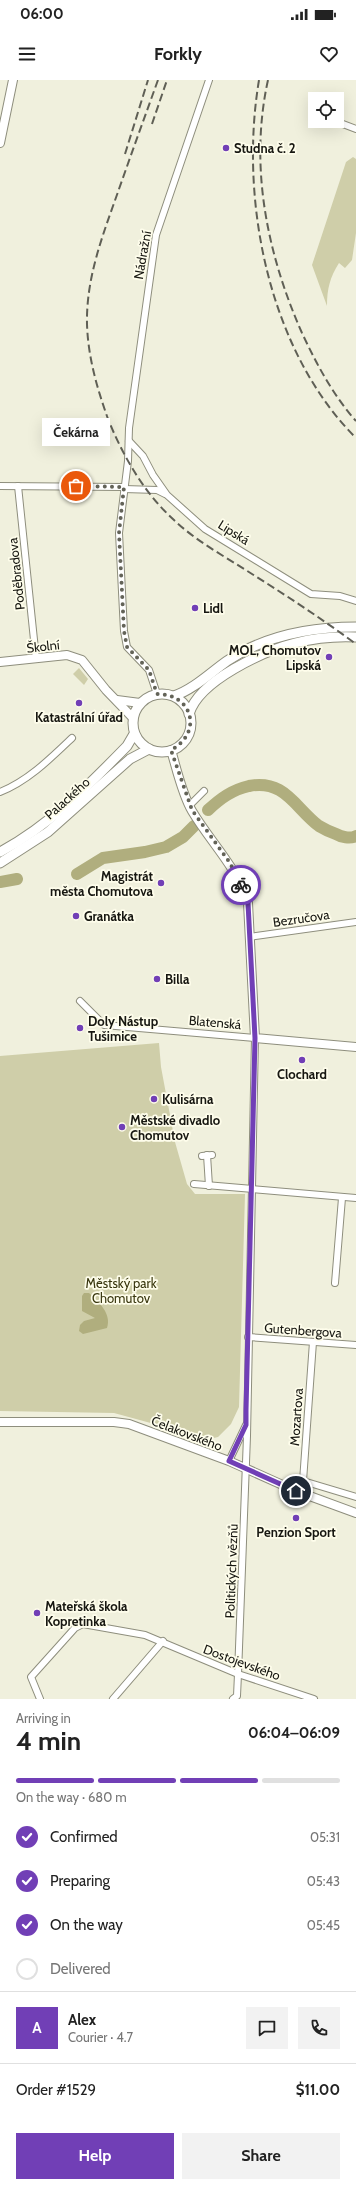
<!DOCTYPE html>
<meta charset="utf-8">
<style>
body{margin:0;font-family:Cabin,sans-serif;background:#f2f2f2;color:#222;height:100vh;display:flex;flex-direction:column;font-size:15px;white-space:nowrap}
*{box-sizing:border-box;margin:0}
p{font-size:13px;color:#767676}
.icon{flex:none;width:22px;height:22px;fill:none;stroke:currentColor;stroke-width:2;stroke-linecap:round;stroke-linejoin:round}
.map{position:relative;height:1619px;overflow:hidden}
.drawer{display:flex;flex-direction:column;background:#fff;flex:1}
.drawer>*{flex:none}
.fabs{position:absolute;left:308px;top:12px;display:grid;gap:8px}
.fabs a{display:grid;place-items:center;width:36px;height:36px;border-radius:0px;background:#fff;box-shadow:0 4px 16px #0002;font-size:20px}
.pin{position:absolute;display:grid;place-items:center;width:34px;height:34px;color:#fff;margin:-17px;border:2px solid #fff;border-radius:50%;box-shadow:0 1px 4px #0007}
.courier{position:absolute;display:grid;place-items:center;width:40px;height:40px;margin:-20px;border:3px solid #713fb6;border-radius:50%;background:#fff;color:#222;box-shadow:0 1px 5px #0007}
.bubble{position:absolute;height:28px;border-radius:0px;background:#fff;box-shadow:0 4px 16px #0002;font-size:13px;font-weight:700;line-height:28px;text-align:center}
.head em{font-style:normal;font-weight:700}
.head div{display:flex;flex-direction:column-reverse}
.head{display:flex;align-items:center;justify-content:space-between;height:68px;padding:0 16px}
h1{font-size:26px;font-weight:700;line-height:30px}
.bar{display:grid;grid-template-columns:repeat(4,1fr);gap:6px 4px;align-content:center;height:48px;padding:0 16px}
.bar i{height:5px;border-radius:3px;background:#e0e0e0}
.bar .on{background:#713fb6}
.bar p{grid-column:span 4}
.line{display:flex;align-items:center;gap:10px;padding:0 16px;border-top:1px solid #e0e0e0}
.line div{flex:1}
.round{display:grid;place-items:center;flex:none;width:42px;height:42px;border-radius:0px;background:#f2f2f2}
ol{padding:0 16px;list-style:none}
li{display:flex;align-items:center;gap:12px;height:44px}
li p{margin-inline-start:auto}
li .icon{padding:4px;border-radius:50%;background:#713fb6;color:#fff;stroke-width:4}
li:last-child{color:#767676}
li i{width:22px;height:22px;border:2px solid #e0e0e0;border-radius:50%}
.primary-button{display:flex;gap:8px;margin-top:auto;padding:8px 16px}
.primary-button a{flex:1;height:46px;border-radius:0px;background:#713fb6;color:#fff;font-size:16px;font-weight:700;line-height:46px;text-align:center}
.primary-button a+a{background:#f2f2f2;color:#222}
.status{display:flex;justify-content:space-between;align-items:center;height:28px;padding:0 20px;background:#fff;direction:ltr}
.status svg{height:11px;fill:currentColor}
header{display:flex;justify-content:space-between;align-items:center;height:52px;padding:0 16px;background:#fff;font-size:18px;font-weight:700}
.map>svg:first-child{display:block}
</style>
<div class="status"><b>06:00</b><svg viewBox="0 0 49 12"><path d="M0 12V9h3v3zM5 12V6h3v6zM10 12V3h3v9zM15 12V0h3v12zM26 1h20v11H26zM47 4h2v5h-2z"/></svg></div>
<header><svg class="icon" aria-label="menu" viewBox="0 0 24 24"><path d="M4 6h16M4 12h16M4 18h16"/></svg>Forkly<svg class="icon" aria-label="heart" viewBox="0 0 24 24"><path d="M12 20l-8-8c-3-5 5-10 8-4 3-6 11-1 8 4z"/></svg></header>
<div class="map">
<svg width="356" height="1619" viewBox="0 0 356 1619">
<rect width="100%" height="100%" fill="#f0f0dd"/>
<g fill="#cfcea9">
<path d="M353 77 356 79V153L352 180 345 188 339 183C330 197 327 209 327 226L312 185 346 82Z"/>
<polygon points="79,588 88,599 84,605 73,594"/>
<polygon points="159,963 161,987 175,1062 187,1104 195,1114 245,1114 239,1327 231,1344 218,1357 201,1361 158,1345 114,1333 0,1331 0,976"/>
</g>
<path fill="#b0ae7e" d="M84 1213H89C99 1222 112 1234 107 1248L83 1254 79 1251 80 1245 84 1241 95 1238 82 1231V1216Z"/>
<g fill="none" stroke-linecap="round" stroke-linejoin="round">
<g stroke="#b0ae7e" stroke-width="12">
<path d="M208 730C221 718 232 710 249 706 285 699 295 728 319 746 324 749 330 752 336 754 341 757 350 759 356 756"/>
<polyline points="77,794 103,778 145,772 166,767 183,757 194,746"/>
<polyline points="0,802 17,799"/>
</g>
<g stroke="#8e8e7d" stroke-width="8">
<g id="minor">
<polyline points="335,41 356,49"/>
<polyline points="129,361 143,376 153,395 167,415 205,449 311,514 340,516 356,521"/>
<polyline points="0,406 124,407"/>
<polyline points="18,406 36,579"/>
<polyline points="124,409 157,410 165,414"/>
<polyline points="157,614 149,590 127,567 124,551 119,453 128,381 129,348 156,155 209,0"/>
<path d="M0 712C28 701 51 678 72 658"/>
<polyline points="189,726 204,711"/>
<polyline points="249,857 356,842"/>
<polyline points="80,921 104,945 255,958 247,1356 238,1594 237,1616 233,1619"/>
<polyline points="207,1075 209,1106"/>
<polyline points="202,1076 212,1075"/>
<polyline points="194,1104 356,1118"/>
<polyline points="335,1203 342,1118"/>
<polyline points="248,1257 356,1265"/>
<polyline points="229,1381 246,1345"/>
<polyline points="303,1401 356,1417"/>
<polyline points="296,1411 303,1401 313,1262"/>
<polyline points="40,1619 31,1597 75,1548 83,1544 145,1555 238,1594 314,1619"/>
<polyline points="113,1619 163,1561"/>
</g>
</g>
<g stroke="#8e8e7d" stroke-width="10">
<g id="tertiary">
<polyline points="0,63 13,0"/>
<polyline points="0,582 67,575 82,580 106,610 133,638"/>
<polyline points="117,620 140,623"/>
<path d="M171 670C177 690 182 714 192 731 211 763 237 787 248 823L255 958 356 967"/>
<polyline points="0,1342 114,1342 129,1344 229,1381 296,1411 356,1433"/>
</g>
</g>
<g stroke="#8e8e7d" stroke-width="11">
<g id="secondary">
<circle cx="162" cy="643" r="29"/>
<path d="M174 616C194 609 210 593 227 581 266 555 310 547 356 547"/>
<path d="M189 634C199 600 264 571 295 563 315 558 335 556 356 557"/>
<path d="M0 772C49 746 89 705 127 666L134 654"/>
<polyline points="0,783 48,752 130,679 149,669"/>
</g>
</g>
<use href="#minor" stroke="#fff" stroke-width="6"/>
<use href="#tertiary" stroke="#fff" stroke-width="8"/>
<use href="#secondary" stroke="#fff" stroke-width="9"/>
<g stroke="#5f5f55" stroke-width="2" stroke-dasharray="8 4" stroke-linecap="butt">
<path d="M158 0C145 36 132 72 119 109 104 152 86 196 87 244 88 277 97 308 108 339 123 376 144 413 174 440 197 462 226 477 252 494 287 516 322 539 356 564"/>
<path d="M259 0C239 119 268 270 356 358"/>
<path d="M268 0C249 86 267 174 302 253 317 285 333 315 356 341"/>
<polyline points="152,44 167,0"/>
<polyline points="125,74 148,0"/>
</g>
</g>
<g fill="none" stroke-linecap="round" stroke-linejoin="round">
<path stroke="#636358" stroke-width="4" stroke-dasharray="0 7.2" d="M76 406 124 407 119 453 124 551 127 567 149 590 157 614C193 614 203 653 171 670L192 730 230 783 241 805"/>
<polyline stroke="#713fb6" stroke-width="5" points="241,805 248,823 255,958 246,1330 246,1345 229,1381 296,1411"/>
</g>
<g fill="#713fb6" stroke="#fefdeb" stroke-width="1.5">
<circle cx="226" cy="68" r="4"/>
<circle cx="195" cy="528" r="4"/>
<circle cx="329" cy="577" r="4"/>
<circle cx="79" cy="623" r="4"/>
<circle cx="161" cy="803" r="4"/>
<circle cx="76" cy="836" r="4"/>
<circle cx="157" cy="899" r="4"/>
<circle cx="80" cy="948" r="4"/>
<circle cx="302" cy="980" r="4"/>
<circle cx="154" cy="1019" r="4"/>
<circle cx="122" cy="1047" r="4"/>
<circle cx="296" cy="1438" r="4"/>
<circle cx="37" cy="1533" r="4"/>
</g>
<g text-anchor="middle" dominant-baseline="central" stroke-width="3.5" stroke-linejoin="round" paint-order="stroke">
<g font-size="13" font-weight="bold" fill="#171711" stroke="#fefdeb" text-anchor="start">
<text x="234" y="68">Studna č. 2</text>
<text x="203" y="528">Lidl</text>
<text x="321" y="570" text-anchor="end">MOL, Chomutov<tspan x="321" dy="15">Lipská</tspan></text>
<text x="79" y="637" text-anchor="middle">Katastrální úřad</text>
<text x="153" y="796" text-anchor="end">Magistrát<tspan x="153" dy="15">města Chomutova</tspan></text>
<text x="84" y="836">Granátka</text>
<text x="165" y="899">Billa</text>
<text x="88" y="941">Doly Nástup<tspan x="88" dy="15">Tušimice</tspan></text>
<text x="302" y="994" text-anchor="middle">Clochard</text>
<text x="162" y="1019">Kulisárna</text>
<text x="130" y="1040">Městské divadlo<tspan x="130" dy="15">Chomutov</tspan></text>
<text x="296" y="1452" text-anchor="middle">Penzion Sport</text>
<text x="45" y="1526">Mateřská škola<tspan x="45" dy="15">Kopretinka</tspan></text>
</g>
<g font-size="13" fill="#171711" stroke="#fefdeb">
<text transform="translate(142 175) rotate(-80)">Nádražní</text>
<text transform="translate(234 452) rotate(32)">Lipská</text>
<text transform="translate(16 494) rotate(-96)">Poděbradova</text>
<text transform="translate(43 566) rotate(-6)">Školní</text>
<text transform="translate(67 718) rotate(-42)">Palackého</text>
<text transform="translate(301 838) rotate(-8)">Bezručova</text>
<text transform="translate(215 942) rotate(5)">Blatenská</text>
<text transform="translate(303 1250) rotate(4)">Gutenbergova</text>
<text transform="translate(296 1337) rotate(-86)">Mozartova</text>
<text transform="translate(187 1353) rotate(21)">Čelakovského</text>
<text transform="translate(231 1491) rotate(-88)">Politických vězňů</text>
<text transform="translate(242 1582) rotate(20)">Dostojevského</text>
</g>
<g font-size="13" fill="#38360e" stroke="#fefdeb">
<text x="121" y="1203">Městský park<tspan x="121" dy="15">Chomutov</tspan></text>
</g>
</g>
</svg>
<div class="fabs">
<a><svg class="icon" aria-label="locate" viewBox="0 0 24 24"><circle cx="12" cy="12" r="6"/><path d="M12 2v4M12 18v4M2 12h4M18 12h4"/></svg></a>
</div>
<div class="pin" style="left:76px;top:406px;background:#ea580c"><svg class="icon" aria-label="bag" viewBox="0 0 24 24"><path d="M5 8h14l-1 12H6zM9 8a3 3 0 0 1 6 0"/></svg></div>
<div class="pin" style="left:296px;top:1411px;background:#1f2937"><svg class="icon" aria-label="home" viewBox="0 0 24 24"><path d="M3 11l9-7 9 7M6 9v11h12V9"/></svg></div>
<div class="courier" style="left:241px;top:805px"><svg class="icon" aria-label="bike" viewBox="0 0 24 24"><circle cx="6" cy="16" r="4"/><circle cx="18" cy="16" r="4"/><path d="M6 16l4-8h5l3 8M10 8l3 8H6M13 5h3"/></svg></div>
<div class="bubble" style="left:42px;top:338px;width:68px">Čekárna</div>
</div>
<section class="drawer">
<div class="head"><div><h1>4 min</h1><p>Arriving in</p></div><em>06:04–06:09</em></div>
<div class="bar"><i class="on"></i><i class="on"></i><i class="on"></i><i></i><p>On the way · 680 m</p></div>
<ol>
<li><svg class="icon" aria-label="check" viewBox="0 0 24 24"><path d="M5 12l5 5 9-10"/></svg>Confirmed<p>05:31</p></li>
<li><svg class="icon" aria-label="check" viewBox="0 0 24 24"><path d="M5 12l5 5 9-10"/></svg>Preparing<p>05:43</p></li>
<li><svg class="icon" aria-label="check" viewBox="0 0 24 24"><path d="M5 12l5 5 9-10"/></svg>On the way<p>05:45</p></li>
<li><i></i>Delivered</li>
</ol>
<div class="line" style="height:72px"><b class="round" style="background:#713fb6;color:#fff">A</b><div><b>Alex</b><p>Courier · 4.7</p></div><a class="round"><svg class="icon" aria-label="chat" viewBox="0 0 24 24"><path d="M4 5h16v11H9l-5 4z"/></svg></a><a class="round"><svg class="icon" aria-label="phone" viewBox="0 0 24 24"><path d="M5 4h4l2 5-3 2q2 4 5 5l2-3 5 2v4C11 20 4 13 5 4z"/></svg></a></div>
<div class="line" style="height:52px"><div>Order #1529</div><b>$11.00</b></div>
<div class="primary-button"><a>Help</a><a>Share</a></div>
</section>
